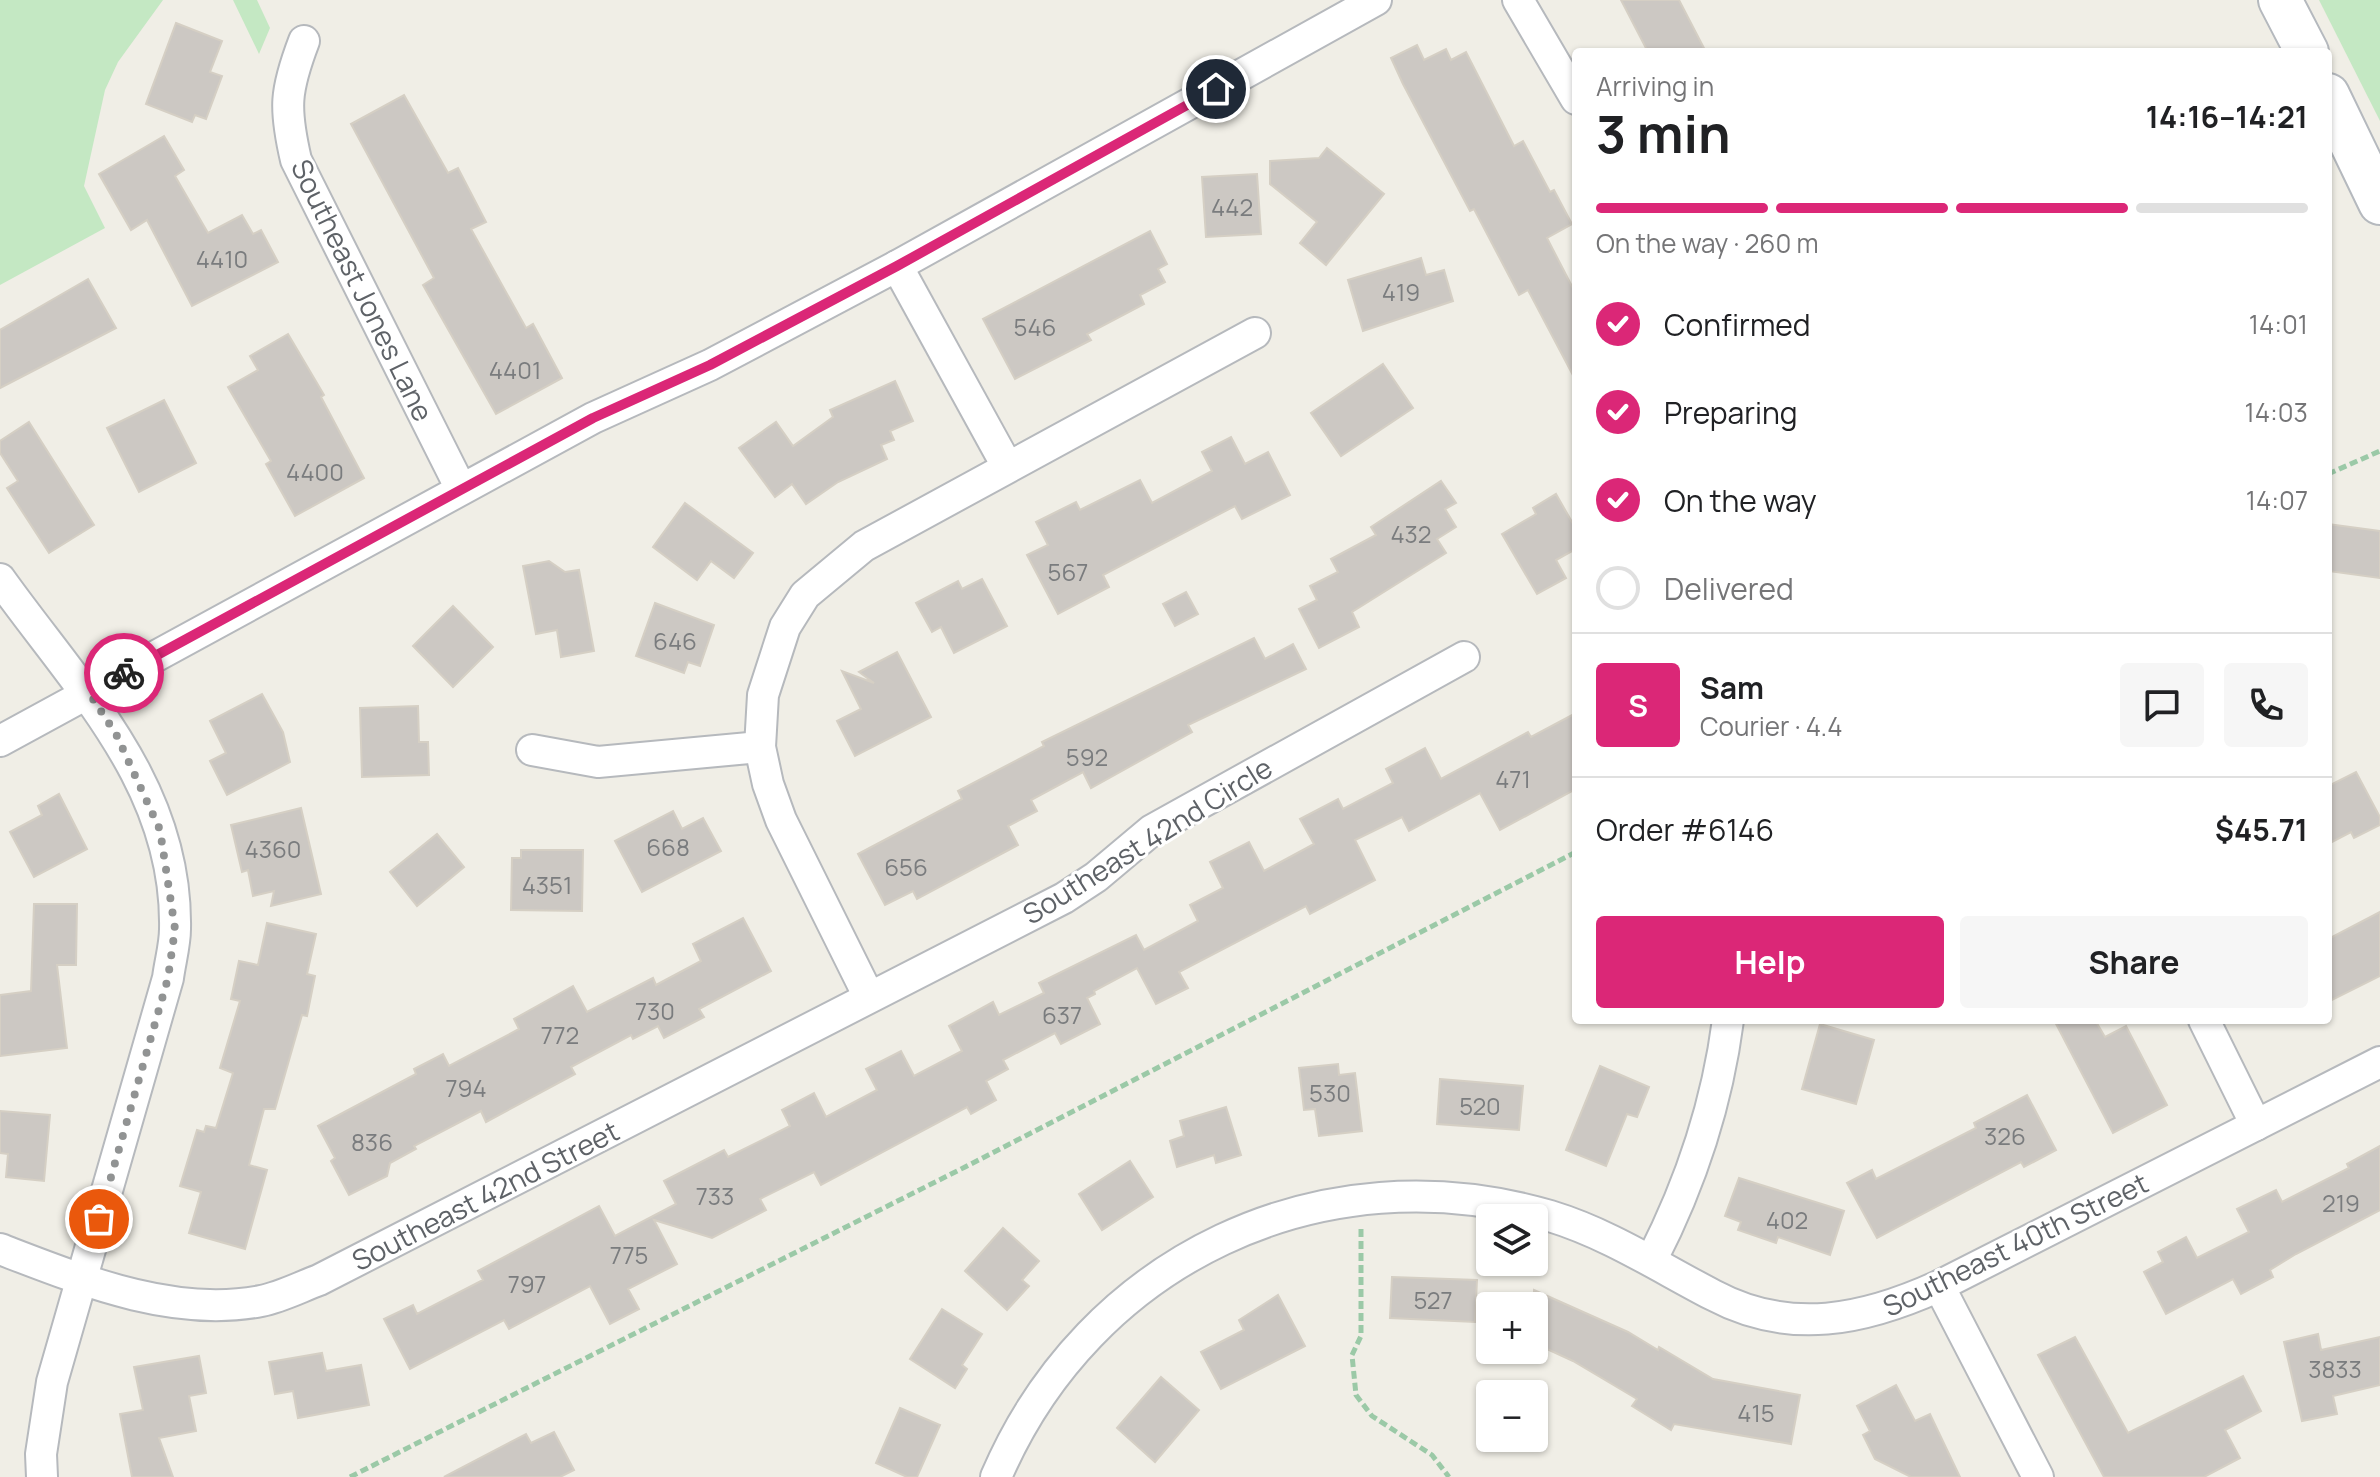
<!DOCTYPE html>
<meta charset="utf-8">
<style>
body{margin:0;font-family:Manrope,sans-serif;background:#f6f6f6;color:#202124;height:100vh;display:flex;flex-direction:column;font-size:30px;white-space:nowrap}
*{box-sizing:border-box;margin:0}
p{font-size:26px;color:#757577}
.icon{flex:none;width:44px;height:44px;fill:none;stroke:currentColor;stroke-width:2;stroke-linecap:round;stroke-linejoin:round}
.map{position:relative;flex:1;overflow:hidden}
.panel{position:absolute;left:1572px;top:48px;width:760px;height:976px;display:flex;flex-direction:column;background:#fff;border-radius:8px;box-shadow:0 2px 6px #0004}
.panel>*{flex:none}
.buttons{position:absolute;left:1476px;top:1204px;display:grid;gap:16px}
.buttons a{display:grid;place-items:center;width:72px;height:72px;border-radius:8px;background:#fff;box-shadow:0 2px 6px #0004;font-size:40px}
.pin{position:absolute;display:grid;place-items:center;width:68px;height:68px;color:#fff;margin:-34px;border:4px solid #fff;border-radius:50%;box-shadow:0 2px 8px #0007}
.courier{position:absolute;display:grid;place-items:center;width:80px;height:80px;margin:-40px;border:6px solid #db2777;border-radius:50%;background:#fff;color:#222;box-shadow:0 2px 10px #0007}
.summary em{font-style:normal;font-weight:700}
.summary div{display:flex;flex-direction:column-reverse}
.summary{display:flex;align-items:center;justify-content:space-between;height:136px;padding:0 24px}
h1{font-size:52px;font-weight:700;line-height:60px}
.bar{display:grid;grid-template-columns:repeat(4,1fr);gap:12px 8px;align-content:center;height:96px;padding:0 24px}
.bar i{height:10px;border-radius:6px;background:#e0e0e0}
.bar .on{background:#db2777}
.bar p{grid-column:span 4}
.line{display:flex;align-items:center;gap:20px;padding:0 24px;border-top:2px solid #e0e0e0}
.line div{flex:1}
.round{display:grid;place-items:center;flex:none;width:84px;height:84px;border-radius:8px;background:#f6f6f6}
ol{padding:0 24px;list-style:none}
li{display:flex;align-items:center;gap:24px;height:88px}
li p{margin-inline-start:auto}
li .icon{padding:8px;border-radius:50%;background:#db2777;color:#fff;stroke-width:4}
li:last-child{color:#757577}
li i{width:44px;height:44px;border:4px solid #e0e0e0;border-radius:50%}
.primary-button{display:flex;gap:16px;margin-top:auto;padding:16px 24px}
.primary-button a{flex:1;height:92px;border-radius:8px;background:#db2777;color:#fff;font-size:32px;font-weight:700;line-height:92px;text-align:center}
.primary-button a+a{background:#f6f6f6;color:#202124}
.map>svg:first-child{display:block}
</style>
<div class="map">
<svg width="2380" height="1477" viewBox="0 0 2380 1477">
<rect width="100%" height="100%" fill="#f0eee6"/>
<g fill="#c4e8c3">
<polygon points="0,0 163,0 118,62 105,90 84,186 105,228 0,285"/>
<polygon points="233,0 257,0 270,28 259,54"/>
<polygon points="2319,0 2380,0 2380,121"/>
</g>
<g fill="#ccc8c3" stroke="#d5cfc4" stroke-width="2">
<polygon points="1621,0 1679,0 1706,52 1648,52"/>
<polygon points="176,23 222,41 210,72 222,76 206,119 195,115 192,122 146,104"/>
<polygon points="1417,45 1424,60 1446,49 1451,60 1466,52 1514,146 1523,141 1550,192 1554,190 1572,224 1547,238 1576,294 1576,381 1528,290 1519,295 1474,209 1470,211 1403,84 1391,58"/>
<polygon points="404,95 448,173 458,168 486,222 471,229 526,328 533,324 562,378 496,414 423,285 434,278 351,124"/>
<polygon points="164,136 184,170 175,176 208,233 242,215 253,234 261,230 278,262 192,306 147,220 131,230 99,174"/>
<polygon points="1327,148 1384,194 1326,265 1300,243 1317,222 1270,184 1270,161 1319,158"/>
<polygon points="1257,174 1261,234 1206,237 1202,177"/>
<polygon points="1150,231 1167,264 1158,269 1165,282 1140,295 1144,304 1087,334 1091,340 1015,379 983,319"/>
<polygon points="1421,258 1426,275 1444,270 1453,301 1363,331 1348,280"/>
<polygon points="88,279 116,328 0,388 0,330"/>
<polygon points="288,334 324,395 321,397 364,478 295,516 266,464 271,461 228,387 258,370 250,356"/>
<polygon points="1383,364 1413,408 1341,456 1311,413"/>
<polygon points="895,381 913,421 890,431 894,440 881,445 887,459 838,482 806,504 792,484 775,497 739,448 776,422 793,446 833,417 830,410"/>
<polygon points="164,400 196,463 139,492 107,428"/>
<polygon points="29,422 94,525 49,553 7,488 18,481 0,453 0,441"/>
<polygon points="1231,437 1245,464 1268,452 1290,495 1242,519 1235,506 1103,575 1109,587 1058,614 1027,555 1048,545 1036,522 1076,502 1080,510 1140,480 1152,503 1212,471 1202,452"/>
<polygon points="1441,481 1456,503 1445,509 1456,527 1437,539 1446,553 1352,612 1359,627 1319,648 1299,609 1317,600 1310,586 1338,572 1331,559 1376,535 1371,527"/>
<polygon points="1556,494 1576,529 1576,549 1556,560 1566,578 1537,594 1502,534 1536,514 1533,508"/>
<polygon points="685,503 753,553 734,578 711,561 697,580 653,547"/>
<polygon points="2328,524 2380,531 2380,578 2328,571"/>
<polygon points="549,561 565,572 579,570 594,651 561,657 557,630 536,634 523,566"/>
<polygon points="982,579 1007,626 954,653 941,627 932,632 916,603 958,581 962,589"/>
<polygon points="1186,592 1198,614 1175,626 1163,604"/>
<polygon points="655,603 714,625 700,666 688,662 684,673 636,656"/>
<polygon points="453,606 493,647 453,687 413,646"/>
<polygon points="1254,638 1265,659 1293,644 1306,669 1188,725 1192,732 1091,788 1083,772 1031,800 1037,811 1008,826 1018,845 917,899 913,891 885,905 858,854 962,799 958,791 1044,746 1042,742"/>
<polygon points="897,652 931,717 855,756 837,721 861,709 842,671 874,683 859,672"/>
<polygon points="262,694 283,732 290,762 227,795 210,761 226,753 210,721"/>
<polygon points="418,706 419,742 428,742 429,775 362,777 360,708"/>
<polygon points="1576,713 1576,789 1500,830 1480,793 1409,831 1402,817 1355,840 1375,880 1310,914 1306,906 1179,972 1188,988 1156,1004 1137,968 1094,991 1095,994 1087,998 1100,1024 1061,1044 1055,1033 1003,1060 1008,1069 986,1081 996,1100 971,1114 967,1107 821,1185 814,1172 760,1199 766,1210 712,1238 654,1220 677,1264 628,1289 639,1309 610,1324 590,1286 509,1329 504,1320 410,1369 384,1319 413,1305 417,1314 483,1280 478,1271 599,1206 615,1236 676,1204 664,1181 724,1150 728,1157 790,1126 782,1110 814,1093 826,1117 877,1090 866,1069 901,1051 914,1076 962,1051 949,1026 993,1002 999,1015 1044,993 1039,983 1136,935 1144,950 1198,921 1190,905 1223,888 1210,862 1249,842 1264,871 1314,844 1300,819 1338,799 1343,809 1393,783 1386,769 1425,748 1441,779 1528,732 1531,737"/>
<polygon points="2356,772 2380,817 2380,825 2354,838 2351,832 2328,844 2328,786"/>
<polygon points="59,794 87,849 34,877 10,832 42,815 38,806"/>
<polygon points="301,808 321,894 271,906 274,891 253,896 248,870 242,872 231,825"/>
<polygon points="673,811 682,829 703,818 721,851 642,892 615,841"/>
<polygon points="437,834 464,867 417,906 390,872"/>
<polygon points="521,850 583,850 582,911 511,910 512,858 521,858"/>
<polygon points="34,904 77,904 76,965 57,965 67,1048 0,1056 0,995 31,991"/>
<polygon points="2380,912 2380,976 2328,1002 2328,939"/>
<polygon points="743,918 771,971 699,1009 704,1017 664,1038 658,1026 633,1039 631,1035 571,1067 575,1074 486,1122 481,1111 414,1146 416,1149 390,1163 387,1176 349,1195 331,1161 335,1158 318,1126 416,1074 414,1069 443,1054 449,1066 519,1029 514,1019 573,986 587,1012 653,978 656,985 701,961 693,944"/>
<polygon points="267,923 316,934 307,974 315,976 307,1016 302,1015 275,1109 264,1109 249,1165 267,1170 245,1249 189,1233 201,1192 180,1186 197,1130 204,1132 206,1126 216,1128 233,1073 220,1068 240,1001 231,999 239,961 258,965"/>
<polygon points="2054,1020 2095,1020 2105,1037 2126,1026 2167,1105 2113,1133"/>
<polygon points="1820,1024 1874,1040 1856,1104 1802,1089"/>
<polygon points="1338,1064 1339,1075 1355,1073 1362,1131 1319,1136 1315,1109 1304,1110 1299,1068"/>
<polygon points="1600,1066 1649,1087 1637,1117 1627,1114 1606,1166 1566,1150"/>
<polygon points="1440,1079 1523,1086 1519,1130 1437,1124"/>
<polygon points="2027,1095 2056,1150 2024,1167 2021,1162 1877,1238 1847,1183 1872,1170 1876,1179 1976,1128 1974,1123"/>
<polygon points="1226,1107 1241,1155 1216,1163 1214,1155 1177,1167 1170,1141 1184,1136 1180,1121"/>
<polygon points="0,1111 50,1115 44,1181 6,1177 8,1154 0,1153"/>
<polygon points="2380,1146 2380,1210 2296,1254 2270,1270 2273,1277 2241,1294 2233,1279 2166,1314 2144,1272 2163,1262 2158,1252 2186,1237 2197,1258 2249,1232 2237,1209 2276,1190 2282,1202 2349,1168 2347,1164"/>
<polygon points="1130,1161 1153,1197 1102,1230 1079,1194"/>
<polygon points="1739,1178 1844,1211 1830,1255 1778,1237 1776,1243 1738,1230 1741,1222 1725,1216"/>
<polygon points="1003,1228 1039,1261 1022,1280 1029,1286 1007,1310 965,1271"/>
<polygon points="1392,1277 1477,1280 1475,1322 1390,1318"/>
<polygon points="1534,1290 1628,1332 1658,1350 1659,1347 1713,1379 1800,1395 1791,1444 1674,1424 1671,1430 1632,1406 1637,1399 1573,1361 1534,1343"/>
<polygon points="1278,1295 1305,1346 1221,1389 1201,1352 1244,1330 1239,1320"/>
<polygon points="942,1309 982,1334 962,1365 967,1369 955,1388 910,1359"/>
<polygon points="2318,1334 2321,1350 2380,1337 2380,1385 2333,1396 2337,1414 2302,1421 2284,1342"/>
<polygon points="2075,1337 2128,1433 2243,1376 2261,1411 2225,1430 2240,1458 2204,1477 2104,1477 2038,1355"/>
<polygon points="322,1353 326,1371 361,1365 369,1405 298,1418 293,1391 275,1394 269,1362"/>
<polygon points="199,1356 206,1393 189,1396 196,1431 159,1438 173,1477 132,1477 120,1414 143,1410 134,1367"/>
<polygon points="1161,1377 1199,1410 1155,1462 1117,1428"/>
<polygon points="1896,1385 1915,1421 1930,1414 1960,1477 1911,1477 1875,1459 1863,1435 1870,1431 1857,1406"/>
<polygon points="900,1408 940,1425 917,1477 907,1477 876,1463"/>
<polygon points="554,1432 574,1470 560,1477 444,1477 526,1434 531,1443"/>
</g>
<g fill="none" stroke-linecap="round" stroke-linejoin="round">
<g stroke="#b6b9bd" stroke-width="34">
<g id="minor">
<polyline points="1518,0 1576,99"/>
<path d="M304 41C285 91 284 108 296 160L461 489"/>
<polyline points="897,266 1007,466"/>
<path d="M0 579C77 687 178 785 175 929 175 945 170 962 168 978L52 1382 41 1454 42 1477"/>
<polyline points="0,741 593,418 710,365 897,266 1376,0"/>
<polyline points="532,750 598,762 760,747"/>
<polyline points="869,997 781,820 768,784 760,747 763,695 785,627 805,595 864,546 1255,333"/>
<polyline points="2204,1020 2256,1125"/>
<path d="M0 1249C81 1280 173 1318 261 1301 281 1297 300 1287 319 1280L1064 898 1096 877 1152 830 1464 657"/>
<path d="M1652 1259C1691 1183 1717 1105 1728 1020"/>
<polyline points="1939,1286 2038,1477"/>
<path d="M996 1477C1089 1259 1322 1149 1550 1216 1609 1234 1659 1267 1713 1295 1790 1336 1864 1320 1939 1286L2380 1062"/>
</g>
</g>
<g stroke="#b5b9be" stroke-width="46">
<g id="secondary">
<polyline points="2280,0 2307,52"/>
<polyline points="2328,95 2380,203"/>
</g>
</g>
<g stroke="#9bc9a7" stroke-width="5" stroke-dasharray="8 4" stroke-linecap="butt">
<polyline points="2328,474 2380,451"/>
<polyline points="1361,1229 1361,1336 1352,1355 1356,1395 1372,1416 1432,1455 1449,1477"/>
<polyline points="350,1477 965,1167 1576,852"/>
</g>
<use href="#minor" stroke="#fff" stroke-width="30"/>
<use href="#secondary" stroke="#fff" stroke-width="42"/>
</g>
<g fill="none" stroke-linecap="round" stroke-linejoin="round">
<polyline stroke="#919393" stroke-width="8" stroke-dasharray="0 14.4" points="99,1219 168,978 175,929 160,830 116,734 89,693 124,673"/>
<polyline stroke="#db2777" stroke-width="10" points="124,673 593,418 710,365 897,266 1216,89"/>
</g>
<g text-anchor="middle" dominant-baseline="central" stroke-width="6" stroke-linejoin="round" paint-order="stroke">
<g font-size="24" fill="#7a7c7e">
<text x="1232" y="206">442</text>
<text x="222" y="258">4410</text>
<text x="1401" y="291">419</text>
<text x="1035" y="326">546</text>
<text x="515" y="369">4401</text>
<text x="315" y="471">4400</text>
<text x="1411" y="533">432</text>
<text x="1068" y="571">567</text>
<text x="675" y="640">646</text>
<text x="1087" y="756">592</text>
<text x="1513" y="778">471</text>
<text x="668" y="846">668</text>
<text x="273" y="848">4360</text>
<text x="906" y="866">656</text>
<text x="547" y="884">4351</text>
<text x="655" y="1010">730</text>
<text x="1062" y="1014">637</text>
<text x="560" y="1034">772</text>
<text x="466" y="1087">794</text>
<text x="1330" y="1092">530</text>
<text x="1480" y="1105">520</text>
<text x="2005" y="1135">326</text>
<text x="372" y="1141">836</text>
<text x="715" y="1195">733</text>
<text x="2341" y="1202">219</text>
<text x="1787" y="1219">402</text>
<text x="629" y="1254">775</text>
<text x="527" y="1283">797</text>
<text x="1433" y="1299">527</text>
<text x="2335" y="1368">3833</text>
<text x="1756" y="1412">415</text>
</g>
<g font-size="28" fill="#5e6267" stroke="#fff">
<text transform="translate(363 290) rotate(64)">Southeast Jones Lane</text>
<text transform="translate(1147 840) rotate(-32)">Southeast 42nd Circle</text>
<text transform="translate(485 1195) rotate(-27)">Southeast 42nd Street</text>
<text transform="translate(2015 1244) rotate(-26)">Southeast 40th Street</text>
</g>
</g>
</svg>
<div class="buttons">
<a><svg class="icon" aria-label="layers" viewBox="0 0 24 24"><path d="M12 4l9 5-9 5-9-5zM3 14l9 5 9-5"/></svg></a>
<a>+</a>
<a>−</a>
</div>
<div class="pin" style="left:99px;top:1219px;background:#ea580c"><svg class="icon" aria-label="bag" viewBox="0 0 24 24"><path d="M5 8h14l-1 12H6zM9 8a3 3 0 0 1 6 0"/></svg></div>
<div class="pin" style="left:1216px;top:89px;background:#1f2937"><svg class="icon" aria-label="home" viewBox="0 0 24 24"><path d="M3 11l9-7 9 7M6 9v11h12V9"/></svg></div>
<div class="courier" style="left:124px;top:673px"><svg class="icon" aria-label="bike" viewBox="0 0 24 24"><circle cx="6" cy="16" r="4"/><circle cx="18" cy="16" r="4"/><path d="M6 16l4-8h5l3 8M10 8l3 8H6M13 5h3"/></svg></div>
<section class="panel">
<div class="summary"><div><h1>3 min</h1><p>Arriving in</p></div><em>14:16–14:21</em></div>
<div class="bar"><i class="on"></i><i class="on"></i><i class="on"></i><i></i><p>On the way · 260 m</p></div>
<ol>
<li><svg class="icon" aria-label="check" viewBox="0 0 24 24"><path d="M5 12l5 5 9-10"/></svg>Confirmed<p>14:01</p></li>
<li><svg class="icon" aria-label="check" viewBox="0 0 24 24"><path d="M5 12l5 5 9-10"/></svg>Preparing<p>14:03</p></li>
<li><svg class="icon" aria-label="check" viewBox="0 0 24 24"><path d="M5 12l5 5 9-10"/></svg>On the way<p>14:07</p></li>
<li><i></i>Delivered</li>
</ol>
<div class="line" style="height:144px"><b class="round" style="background:#db2777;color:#fff">S</b><div><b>Sam</b><p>Courier · 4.4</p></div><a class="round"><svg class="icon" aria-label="chat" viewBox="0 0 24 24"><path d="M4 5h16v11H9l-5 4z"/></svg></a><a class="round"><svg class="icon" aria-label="phone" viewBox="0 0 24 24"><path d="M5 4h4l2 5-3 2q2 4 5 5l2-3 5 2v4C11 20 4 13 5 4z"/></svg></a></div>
<div class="line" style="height:104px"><div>Order #6146</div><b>$45.71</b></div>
<div class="primary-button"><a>Help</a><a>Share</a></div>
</section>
</div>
